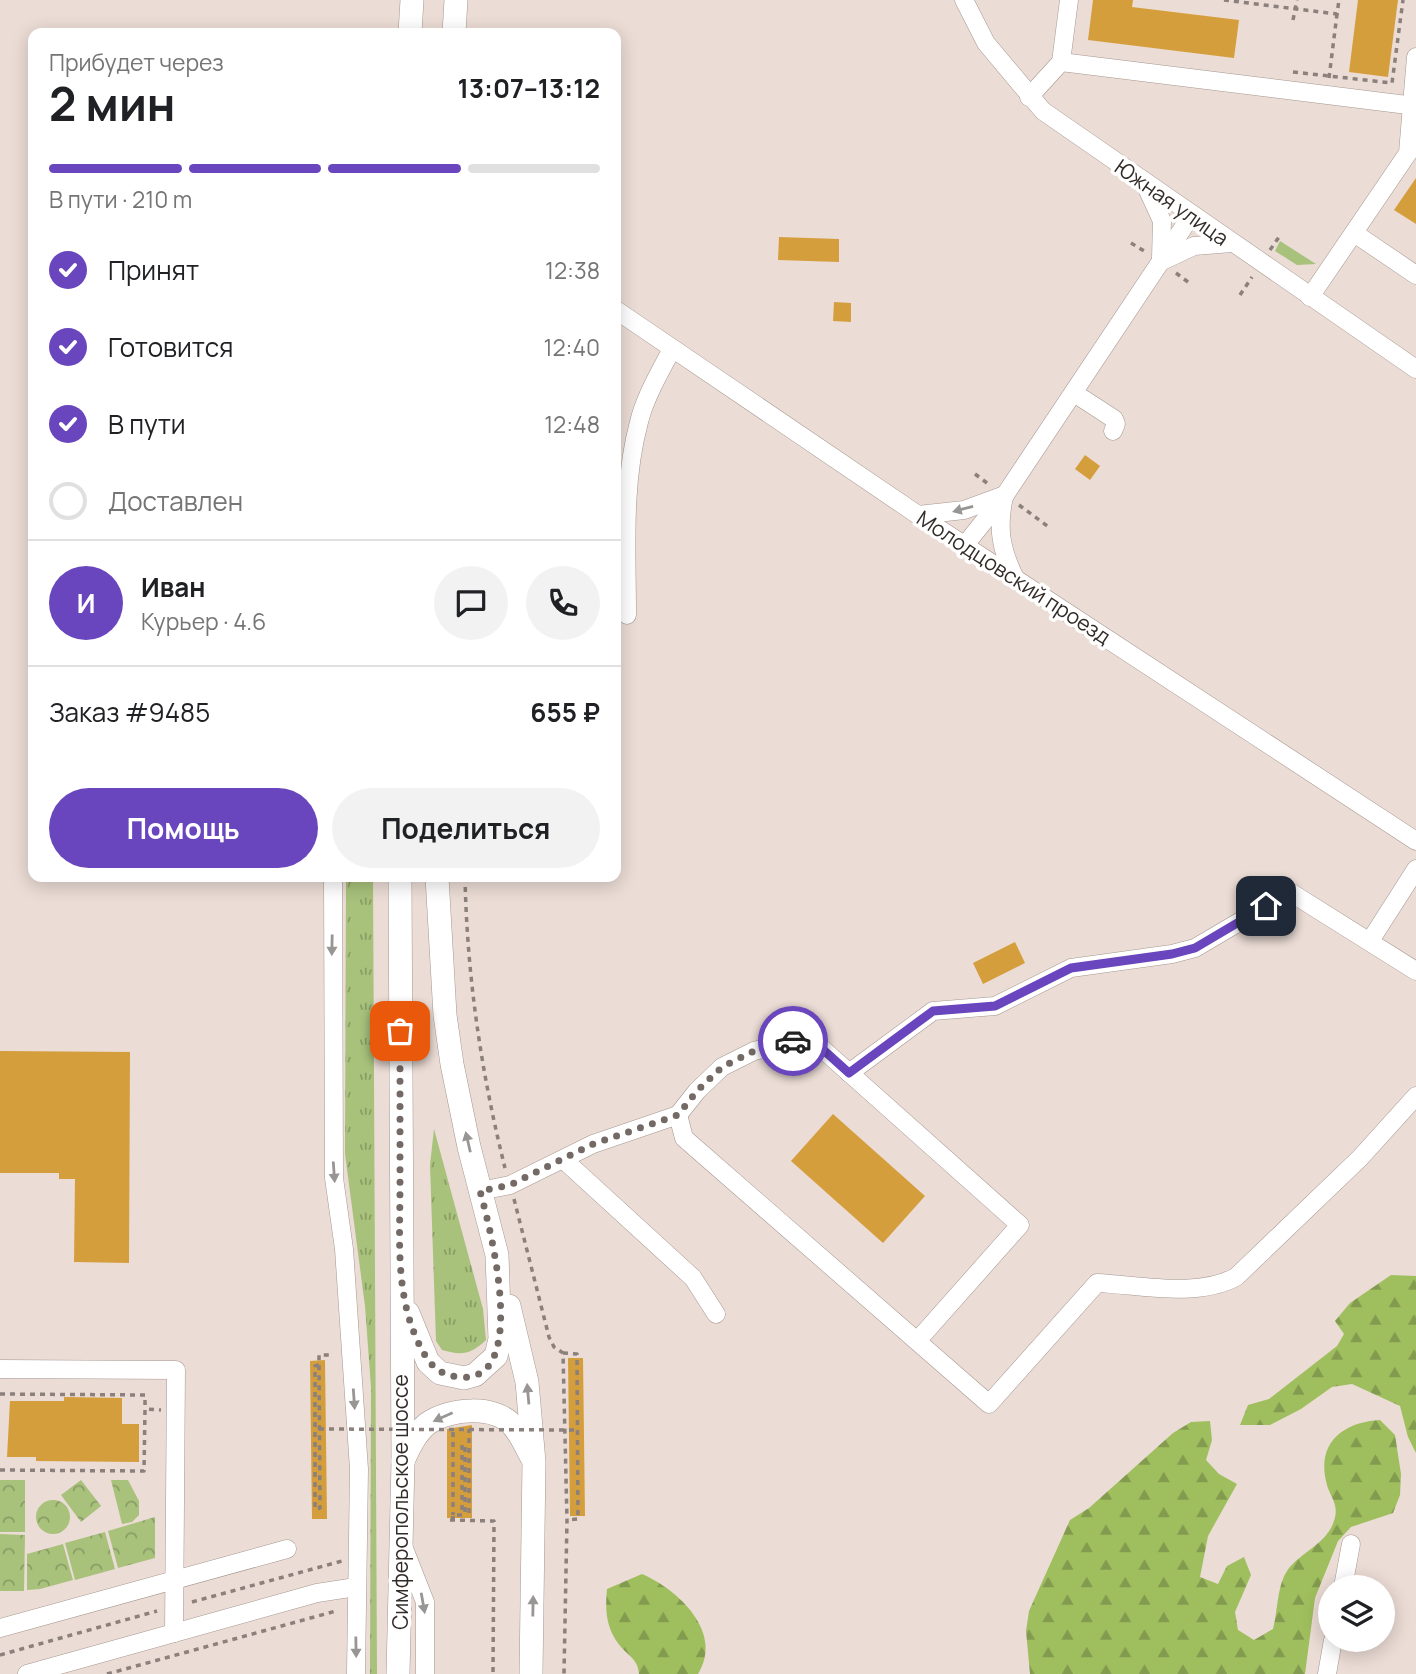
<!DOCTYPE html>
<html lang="ru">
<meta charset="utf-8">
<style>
body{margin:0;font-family:Manrope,sans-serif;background:#f2f2f2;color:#202124;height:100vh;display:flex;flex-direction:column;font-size:26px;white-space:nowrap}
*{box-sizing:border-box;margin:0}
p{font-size:23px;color:#757577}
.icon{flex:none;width:38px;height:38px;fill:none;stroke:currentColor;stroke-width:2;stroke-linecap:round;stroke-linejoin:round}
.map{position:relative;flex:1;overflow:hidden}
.details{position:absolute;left:28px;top:28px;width:593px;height:854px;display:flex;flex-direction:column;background:#fff;border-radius:14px;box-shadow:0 4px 18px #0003}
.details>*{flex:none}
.buttons{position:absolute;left:1318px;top:1575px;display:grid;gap:14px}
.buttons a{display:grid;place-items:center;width:77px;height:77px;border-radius:50%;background:#fff;box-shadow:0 4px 18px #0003;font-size:35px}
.pin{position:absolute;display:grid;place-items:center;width:60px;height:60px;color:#fff;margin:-30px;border-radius:14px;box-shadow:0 4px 10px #0006}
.courier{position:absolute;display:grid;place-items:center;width:70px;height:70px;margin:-35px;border:5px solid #6945be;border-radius:50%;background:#fff;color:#222;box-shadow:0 2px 9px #0007}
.headline em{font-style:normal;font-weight:700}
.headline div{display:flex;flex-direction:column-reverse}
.headline{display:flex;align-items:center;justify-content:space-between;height:119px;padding:0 21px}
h1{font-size:46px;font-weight:700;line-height:52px}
.bar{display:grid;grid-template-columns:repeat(4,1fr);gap:10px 7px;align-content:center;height:84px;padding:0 21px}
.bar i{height:9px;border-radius:5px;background:#e0e0e0}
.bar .on{background:#6945be}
.bar p{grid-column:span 4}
.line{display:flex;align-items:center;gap:18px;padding:0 21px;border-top:2px solid #e0e0e0}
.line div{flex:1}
.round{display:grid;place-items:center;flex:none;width:74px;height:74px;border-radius:37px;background:#f2f2f2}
ol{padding:0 21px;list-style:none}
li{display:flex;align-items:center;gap:21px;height:77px}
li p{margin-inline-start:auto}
li .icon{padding:7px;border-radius:50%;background:#6945be;color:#fff;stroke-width:4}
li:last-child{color:#757577}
li i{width:38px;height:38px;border:4px solid #e0e0e0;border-radius:50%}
.button{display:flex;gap:14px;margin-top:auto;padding:14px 21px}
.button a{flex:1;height:80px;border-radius:42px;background:#6945be;color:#fff;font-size:28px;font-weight:700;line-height:80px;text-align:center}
.button a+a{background:#f2f2f2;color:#202124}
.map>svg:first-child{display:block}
</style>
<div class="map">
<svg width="1416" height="1674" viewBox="0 0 1416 1674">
<defs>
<pattern id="grass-tufts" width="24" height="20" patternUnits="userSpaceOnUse" patternTransform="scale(1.75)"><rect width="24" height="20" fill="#a8c17b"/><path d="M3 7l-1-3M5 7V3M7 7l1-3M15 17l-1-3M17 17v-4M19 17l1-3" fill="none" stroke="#899d65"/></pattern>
<pattern id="forest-firs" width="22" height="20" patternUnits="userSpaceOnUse" patternTransform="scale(1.75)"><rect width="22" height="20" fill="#9fbf5e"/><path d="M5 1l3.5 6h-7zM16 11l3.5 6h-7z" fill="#829b4e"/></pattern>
<pattern id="park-crowns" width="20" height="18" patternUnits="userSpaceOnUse" patternTransform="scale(1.75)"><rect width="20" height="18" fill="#a8c17b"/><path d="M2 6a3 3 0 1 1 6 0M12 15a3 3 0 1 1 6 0" fill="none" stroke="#899d65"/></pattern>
</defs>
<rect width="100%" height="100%" fill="#ebdcd5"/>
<g fill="url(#grass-tufts)">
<polygon points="1280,241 1316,264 1297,265 1275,251"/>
<polygon points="346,877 373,877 377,1674 370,1674 371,1387 365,1306 345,1154"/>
<path d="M434 1129 483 1309 486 1340C471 1354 462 1356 442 1350L436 1341 430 1165Z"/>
</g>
<g fill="url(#forest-firs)">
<polygon points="1391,1275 1416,1276 1416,1453 1408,1437 1400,1406 1352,1384 1332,1387 1301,1409 1270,1425 1240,1425 1248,1405 1269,1399 1337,1346 1344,1334 1335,1321 1350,1303"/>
<path d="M1380 1420 1395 1435 1401 1474 1400 1495 1393 1513 1351 1527 1338 1541 1315 1598 1305 1674H1030L1026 1631 1029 1611 1070 1520 1089 1508 1173 1433 1191 1422 1210 1421 1212 1440 1206 1460 1219 1474 1237 1484 1208 1536 1200 1577 1218 1584 1227 1566 1244 1557 1251 1575 1235 1612 1238 1630 1254 1640 1273 1629C1278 1611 1277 1586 1287 1571 1299 1553 1327 1544 1334 1521 1340 1503 1329 1497 1326 1481 1317 1442 1344 1422 1380 1420Z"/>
<path d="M642 1574C679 1590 724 1633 698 1674H639C638 1660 630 1657 621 1647 606 1629 605 1611 607 1589Z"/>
</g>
<g fill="url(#park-crowns)">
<rect x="0" y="1480" width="25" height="52"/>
<polygon points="81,1480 101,1506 81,1522 61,1495"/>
<polygon points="111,1480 128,1480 139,1501 139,1515 132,1522 122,1524"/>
<circle cx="53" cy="1517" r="17"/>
<polygon points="155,1517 155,1558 118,1568 108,1531"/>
<polygon points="105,1532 115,1569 75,1580 65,1543"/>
<polygon points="0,1534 25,1535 24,1591 0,1591"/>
<polygon points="63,1544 73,1580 40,1589 27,1590 27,1554"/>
</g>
<g fill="#d59e3c">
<polygon points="1093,0 1133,0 1132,7 1239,20 1234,58 1088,40"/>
<polygon points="1358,0 1398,0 1388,77 1349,72"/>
<polygon points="1416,178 1416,224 1394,210"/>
<polygon points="779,237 839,239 839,262 778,260"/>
<polygon points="834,302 851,303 851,322 833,321"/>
<polygon points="1085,455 1100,466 1090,480 1075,469"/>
<polygon points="1015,942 1025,963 983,984 973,963"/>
<polygon points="0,1051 130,1052 129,1263 74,1262 75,1179 59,1179 59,1173 0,1173"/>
<polygon points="833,1114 925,1196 883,1243 791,1161"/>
<polygon points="568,1358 583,1358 585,1516 570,1516"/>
<polygon points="325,1360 327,1519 312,1519 310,1361"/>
<polygon points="64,1397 122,1398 122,1424 139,1424 139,1462 36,1461 36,1457 7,1457 10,1401 64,1401"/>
<polygon points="472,1425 472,1518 447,1518 447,1429"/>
</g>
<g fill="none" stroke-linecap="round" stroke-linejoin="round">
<g stroke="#a59790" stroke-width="19">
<g id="minor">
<polyline points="964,0 986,43 1043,111 1416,369"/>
<polyline points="1061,62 1416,106"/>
<polyline points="1029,97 1061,62 1069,0"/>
<polyline points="1146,186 1162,221 1161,259"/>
<polyline points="1354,233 1416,275"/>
<polyline points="1162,261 1194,246 1232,243"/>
<polyline points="1310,297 1408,153 1416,57"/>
<polyline points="616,310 918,515 1416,841"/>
<polyline points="1074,393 1114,419 1116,424 1113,431"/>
<path d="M1004 497C997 528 1001 550 1015 578"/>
<polyline points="918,515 964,510 1005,495"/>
<polyline points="965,545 1005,495 1191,216"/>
<path d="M627 615C627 551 622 485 639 422 645 397 660 372 672 349"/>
<polyline points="333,877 334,1178 344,1249 359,1469 356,1674"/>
<polyline points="1370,941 1416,869"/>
<polyline points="849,1073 933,1011 995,1006 1071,968 1172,954 1195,948 1290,892 1416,971"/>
<path d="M678 1115 684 1138 989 1404 1097 1283C1141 1285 1197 1298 1236 1277L1360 1158 1416 1096"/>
<polyline points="564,1160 693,1278 716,1314"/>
<polyline points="480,1191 510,1185 593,1144 678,1115 697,1091 722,1067 754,1051 809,1037 1020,1225 918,1340"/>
<polyline points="0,1369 176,1370 174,1633"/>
<polyline points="403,1546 425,1602 425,1674"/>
<polyline points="1343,1587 1351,1544"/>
<polyline points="0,1628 287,1549"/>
<polyline points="27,1674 317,1593 356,1587"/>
<polyline points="1327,1674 1333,1640"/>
</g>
</g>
<g stroke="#a59790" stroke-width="24">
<g id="major">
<polyline points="410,33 412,0"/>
<polyline points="454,33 456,0"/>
<polyline points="509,1306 527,1382 534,1462 531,1674"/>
<polyline points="408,1313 428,1362 440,1373 464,1378 475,1375 496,1356 500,1339 497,1255 469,1147 452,1064 445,1015 437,877"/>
<path d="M403 1461C409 1448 415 1434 427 1424 449 1408 496 1404 514 1427 521 1435 526 1447 531 1456"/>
<polyline points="398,1674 403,1461 400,877"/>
</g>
</g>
<g stroke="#8b807b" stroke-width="3.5" stroke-dasharray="5 5" stroke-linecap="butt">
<polyline points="1224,0 1337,14 1339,0"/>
<polyline points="1293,20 1297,0"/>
<polyline points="1293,72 1392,83 1403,0"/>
<polyline points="1329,78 1337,14"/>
<polyline points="1131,243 1144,251"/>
<polyline points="1270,250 1281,234"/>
<polyline points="1176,273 1188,282"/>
<polyline points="1240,295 1252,277"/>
<polyline points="975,474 987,483"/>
<polyline points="1019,505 1050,528"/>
<path d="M465 877C467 976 481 1072 505 1168"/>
<polyline points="514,1199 549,1337 554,1347 563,1353 567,1520 564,1674"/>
<polyline points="563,1353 577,1354 578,1519 567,1520"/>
<polyline points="319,1365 315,1366 315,1509 320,1508 319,1365 319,1355 331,1355"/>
<polyline points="0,1394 145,1395 145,1409"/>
<polyline points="453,1432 453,1515"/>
<polyline points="0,1470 144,1471 145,1409 161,1410"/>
<polyline points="450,1520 494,1521 493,1674"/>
<polyline points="453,1521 453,1515 462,1515 462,1445 465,1445 465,1513 469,1513 469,1429"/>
<polyline points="192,1602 342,1561"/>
<polyline points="0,1655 157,1611"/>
<polyline points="107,1674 336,1611"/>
</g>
<use href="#minor" stroke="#fff" stroke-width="18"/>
<use href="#major" stroke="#fff" stroke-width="23"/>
<polyline stroke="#8b807b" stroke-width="3.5" stroke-dasharray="5 5" stroke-linecap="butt" points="319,1429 577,1430"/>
</g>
<defs><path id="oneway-solid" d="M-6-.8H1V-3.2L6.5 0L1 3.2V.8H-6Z" transform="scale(1.75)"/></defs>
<g fill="#989694">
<use href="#oneway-solid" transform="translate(963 509) rotate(165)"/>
<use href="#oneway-solid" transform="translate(332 945) rotate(91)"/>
<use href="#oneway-solid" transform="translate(468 1142) rotate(-103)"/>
<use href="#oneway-solid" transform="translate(334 1172) rotate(86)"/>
<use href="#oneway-solid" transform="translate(528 1394) rotate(-95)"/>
<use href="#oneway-solid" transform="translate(354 1399) rotate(86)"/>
<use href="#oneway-solid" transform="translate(443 1417) rotate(156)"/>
<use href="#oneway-solid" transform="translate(423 1603) rotate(80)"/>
<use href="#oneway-solid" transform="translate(533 1606) rotate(-89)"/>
<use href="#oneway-solid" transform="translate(356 1647) rotate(89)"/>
</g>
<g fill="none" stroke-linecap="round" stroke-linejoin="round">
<path stroke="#736a65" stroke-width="7" stroke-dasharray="0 12.6" d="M400 1031C400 1082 400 1134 400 1185 400 1239 395 1292 418 1342 427 1361 436 1375 459 1377 531 1385 490 1227 480 1191L510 1185 593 1144 678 1115 697 1091 722 1067 754 1051 793 1041"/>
<polyline stroke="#6945be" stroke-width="9" points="793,1041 809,1037 849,1073 933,1011 995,1006 1071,968 1172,954 1195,948 1266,906"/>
</g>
<g text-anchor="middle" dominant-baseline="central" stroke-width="7" stroke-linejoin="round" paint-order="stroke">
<g font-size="21" fill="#322c29" stroke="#fff">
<text transform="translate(1172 202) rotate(35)">Южная улица</text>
<text transform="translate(1014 577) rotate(33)">Молодцовский проезд</text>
<text transform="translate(400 1502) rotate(-90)">Симферопольское шоссе</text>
</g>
</g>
</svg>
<div class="buttons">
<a><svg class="icon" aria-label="layers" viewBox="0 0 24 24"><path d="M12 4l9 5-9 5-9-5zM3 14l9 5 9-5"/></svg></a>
</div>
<div class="pin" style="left:400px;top:1031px;background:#ea580c"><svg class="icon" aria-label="bag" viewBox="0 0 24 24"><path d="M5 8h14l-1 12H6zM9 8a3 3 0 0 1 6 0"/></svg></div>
<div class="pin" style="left:1266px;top:906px;background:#1f2937"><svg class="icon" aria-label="home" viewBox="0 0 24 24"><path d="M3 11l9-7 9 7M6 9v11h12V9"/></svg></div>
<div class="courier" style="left:793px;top:1041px"><svg class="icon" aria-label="car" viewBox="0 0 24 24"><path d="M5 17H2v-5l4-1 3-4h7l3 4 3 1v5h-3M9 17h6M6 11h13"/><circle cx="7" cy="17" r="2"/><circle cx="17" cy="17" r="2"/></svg></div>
<section class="details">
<div class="headline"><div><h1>2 мин</h1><p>Прибудет через</p></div><em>13:07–13:12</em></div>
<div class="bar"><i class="on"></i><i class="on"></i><i class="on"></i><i></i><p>В пути · 210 m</p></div>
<ol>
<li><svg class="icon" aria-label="check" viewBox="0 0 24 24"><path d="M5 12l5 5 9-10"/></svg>Принят<p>12:38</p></li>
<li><svg class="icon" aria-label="check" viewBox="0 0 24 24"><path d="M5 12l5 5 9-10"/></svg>Готовится<p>12:40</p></li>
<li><svg class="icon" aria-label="check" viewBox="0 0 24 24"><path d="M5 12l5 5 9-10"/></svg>В пути<p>12:48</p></li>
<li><i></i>Доставлен</li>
</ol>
<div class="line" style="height:126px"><b class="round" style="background:#6945be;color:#fff">И</b><div><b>Иван</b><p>Курьер · 4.6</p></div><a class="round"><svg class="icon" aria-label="chat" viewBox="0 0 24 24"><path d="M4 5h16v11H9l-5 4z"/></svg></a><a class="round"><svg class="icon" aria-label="phone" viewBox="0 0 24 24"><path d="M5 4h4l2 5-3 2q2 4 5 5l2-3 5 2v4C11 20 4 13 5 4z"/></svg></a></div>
<div class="line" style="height:91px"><div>Заказ #9485</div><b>655 ₽</b></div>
<div class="button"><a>Помощь</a><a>Поделиться</a></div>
</section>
</div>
